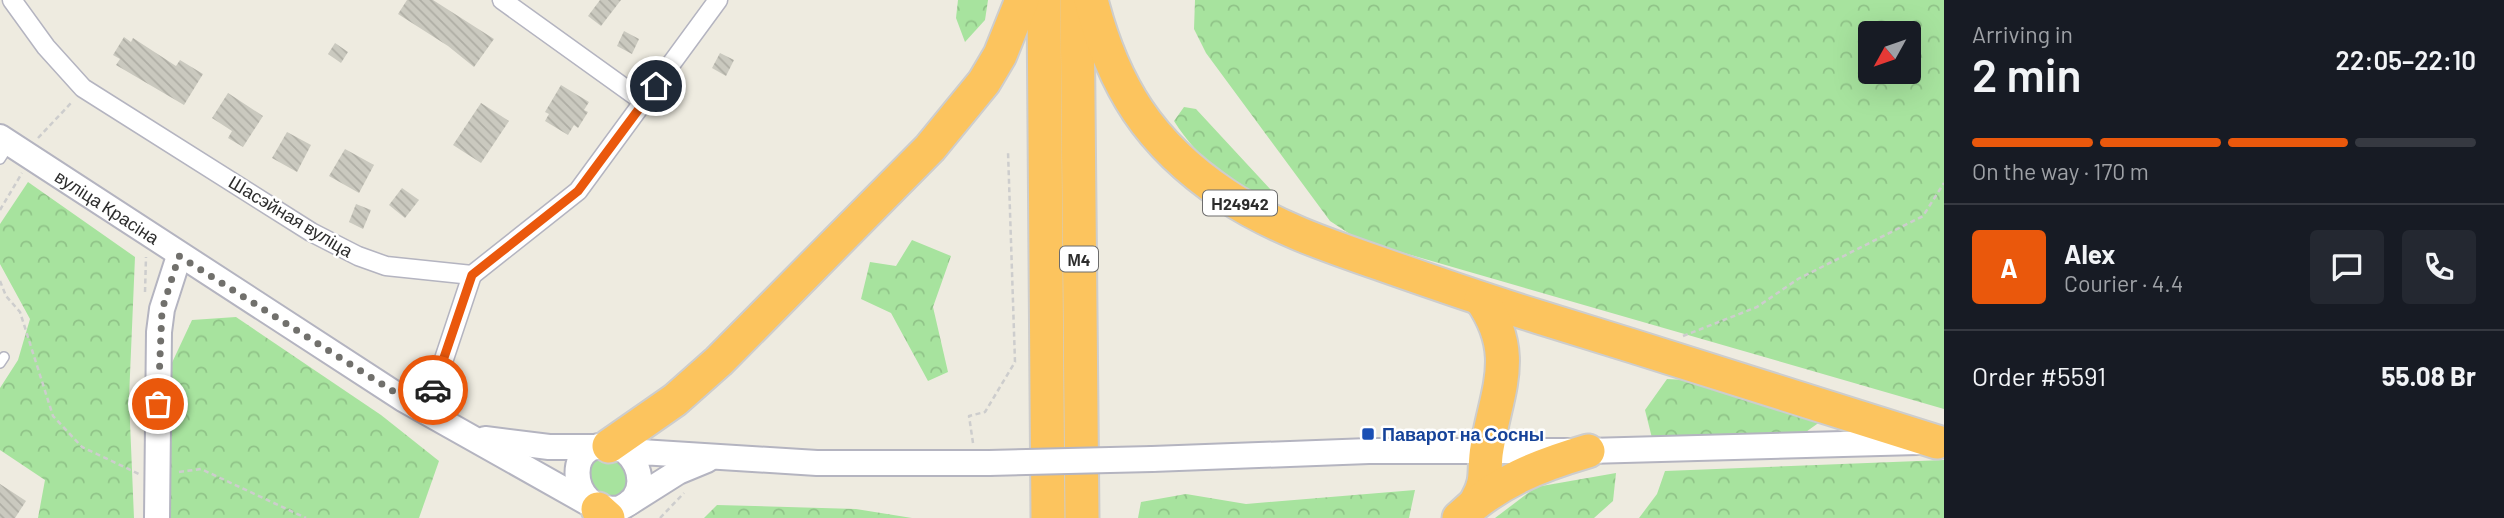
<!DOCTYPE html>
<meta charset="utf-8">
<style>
body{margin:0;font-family:Barlow,sans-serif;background:#242831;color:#f1f3f6;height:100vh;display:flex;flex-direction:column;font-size:26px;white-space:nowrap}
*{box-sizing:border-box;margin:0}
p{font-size:23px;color:#9ea1a6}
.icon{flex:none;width:38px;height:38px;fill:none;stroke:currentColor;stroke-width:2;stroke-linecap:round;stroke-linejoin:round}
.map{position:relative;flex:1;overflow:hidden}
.sheet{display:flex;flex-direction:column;background:#171b24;width:560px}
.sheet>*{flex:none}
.needle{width:46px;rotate:230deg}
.buttons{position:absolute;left:1858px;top:21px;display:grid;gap:14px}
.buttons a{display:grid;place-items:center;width:63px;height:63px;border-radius:7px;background:#171b24;box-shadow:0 7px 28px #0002;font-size:35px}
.pin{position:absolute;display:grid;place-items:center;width:60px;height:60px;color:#fff;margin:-30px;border:4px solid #fff;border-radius:50%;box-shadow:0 2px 7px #0007}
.courier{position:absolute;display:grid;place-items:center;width:70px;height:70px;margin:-35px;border:5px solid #ea580c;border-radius:50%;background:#fff;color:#222;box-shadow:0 2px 9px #0007}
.overview em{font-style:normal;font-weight:600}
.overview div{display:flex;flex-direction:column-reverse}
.overview{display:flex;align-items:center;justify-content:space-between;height:119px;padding:0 28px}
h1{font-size:46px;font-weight:600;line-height:52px}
.bar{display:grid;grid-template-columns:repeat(4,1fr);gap:10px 7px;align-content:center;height:84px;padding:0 28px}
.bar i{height:9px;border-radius:5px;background:#363941}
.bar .selected{background:#ea580c}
.bar p{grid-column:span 4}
.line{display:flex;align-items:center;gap:18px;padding:0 28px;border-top:2px solid #363941}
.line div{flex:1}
.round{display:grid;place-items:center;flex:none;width:74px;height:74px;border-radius:7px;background:#242831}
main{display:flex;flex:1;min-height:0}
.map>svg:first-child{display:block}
</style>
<main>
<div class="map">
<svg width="1944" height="518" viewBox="0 0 1944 518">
<defs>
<pattern id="forest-crowns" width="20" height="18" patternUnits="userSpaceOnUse" patternTransform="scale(1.75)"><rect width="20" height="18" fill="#a7e39e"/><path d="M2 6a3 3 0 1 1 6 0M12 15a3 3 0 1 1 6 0" fill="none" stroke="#90c388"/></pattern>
<pattern id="building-back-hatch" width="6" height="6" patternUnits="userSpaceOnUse" patternTransform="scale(1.75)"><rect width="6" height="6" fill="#cac9bf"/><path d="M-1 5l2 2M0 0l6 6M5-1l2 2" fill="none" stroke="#aeada4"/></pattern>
</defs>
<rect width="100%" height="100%" fill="#eeebe0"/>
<polygon fill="#a7e39e" points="598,457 620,459 630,480 620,497 595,497 587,468"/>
<g fill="url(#forest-crowns)" fill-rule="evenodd">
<polygon points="958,0 988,0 985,20 965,42 956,18"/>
<path d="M1195 0H1944V409L1359 240 1330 221 1206 53 1194 29ZM1871 33H1909V72H1871Z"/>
<path d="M1184 107 1196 109 1271 190 1277 200 1275 205 1269 204C1229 179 1200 162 1174 121Z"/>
<polygon points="28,182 135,257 129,398 134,518 38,518 45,480 0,450 0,388 18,360 30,319 0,264 0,224"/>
<polygon points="912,240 951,256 933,307 948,372 928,381 891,313 861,299 870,262 896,266"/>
<polygon points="236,317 381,415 439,461 419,518 170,518 170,367 192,320"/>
<polygon points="1667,379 1722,382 1824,419 1803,434 1722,434 1652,438 1645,410"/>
<polygon points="1944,460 1944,518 1639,518 1657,494 1665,471"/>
<polygon points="1616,473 1613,501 1594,518 1495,518 1536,487"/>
<polygon points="1415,490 1409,518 1138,518 1141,502 1186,494 1246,504"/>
<polygon points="717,505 856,509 912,518 704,518"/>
</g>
<g fill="url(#building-back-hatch)">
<polygon points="407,0 433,0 494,39 474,67 448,46 398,14"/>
<polygon points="600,0 621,0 601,26 588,16"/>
<polygon points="624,31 639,39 632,54 617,46"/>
<polygon points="124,37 131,42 133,38 176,66 180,60 203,74 184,105 116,65 120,59 113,55"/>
<polygon points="335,43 348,52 341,63 328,54"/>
<polygon points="720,53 734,60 726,76 712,68"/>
<polygon points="561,85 589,102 584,110 588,112 578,128 574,125 568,135 545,121 549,114 545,112"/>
<polygon points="228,93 263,116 243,147 228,138 232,131 212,118"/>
<polygon points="481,103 509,121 481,163 453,145"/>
<polygon points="287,132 311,145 297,172 272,158"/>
<polygon points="345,149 374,165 359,193 329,176"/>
<polygon points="402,188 419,200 405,218 389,205"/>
<polygon points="356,204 371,210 363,229 349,222"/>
<polygon points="0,484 26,501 15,518 0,518"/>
</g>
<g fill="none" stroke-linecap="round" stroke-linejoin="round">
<g stroke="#b4b4c0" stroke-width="12">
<g id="lane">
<polyline points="0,159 9,145"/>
<polyline points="0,363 4,357"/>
</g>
</g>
<g stroke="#b4b4c0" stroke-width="21">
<g id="street">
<polyline points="12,0 46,47 83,88 311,232 358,256 386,266 472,275 578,191 718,0"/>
<polyline points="502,0 644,102"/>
<polyline points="426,413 472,275"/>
</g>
</g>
<g stroke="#b4b4c0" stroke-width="28">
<g id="secondary">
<path id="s1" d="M0 137 403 399 586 502"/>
<polyline points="485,439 549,447 599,447"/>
<path d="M625 451C643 467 647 497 620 508 565 518 560 423 625 451L817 463H989"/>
<polyline points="1152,459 1369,451 1588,451 1918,442"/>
<polyline points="629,503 678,472 707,460"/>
<polyline points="157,518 159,332 162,309 179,256"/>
</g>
</g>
<g stroke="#cdcdcd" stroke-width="37">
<g id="highway">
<polyline points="1044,0 1048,518"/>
<polyline points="1077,0 1082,518"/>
<path d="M1091 0C1113 86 1149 144 1225 195 1273 227 1329 246 1384 265 1435 283 1487 301 1539 317 1672 358 1805 400 1937 442"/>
<polyline points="609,446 675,400 719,361 930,148 984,82 1000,55 1022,0"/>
<path d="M1477 500C1489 479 1483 470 1487 448 1497 389 1519 354 1481 299"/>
<polyline points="598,509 608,518"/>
<path d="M1459 518C1496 482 1540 465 1588 451"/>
</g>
</g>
<g stroke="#cdcdcd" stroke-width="2.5" stroke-dasharray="5 3.5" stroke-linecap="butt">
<polyline points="38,138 72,102"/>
<polyline points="0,210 22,173"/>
<polyline points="0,281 6,296 20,312 53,416 82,447 139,474"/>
<polyline points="145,292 146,257"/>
<polyline points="1683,336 1757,307 1798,279 1923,216 1944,183"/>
<polyline points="973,443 969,416 985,412 1015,362 1008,151"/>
<polyline points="179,472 201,469 306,518"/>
<polyline points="660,518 684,493"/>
</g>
<use href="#lane" stroke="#fff" stroke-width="9"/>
<use href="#street" stroke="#fff" stroke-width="18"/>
<use href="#secondary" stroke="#fff" stroke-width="24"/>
<use href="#highway" stroke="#fcc45e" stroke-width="33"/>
<g stroke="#b4b4c0" stroke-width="28" stroke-linecap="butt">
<polyline id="secondary-bridge" points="989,463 1152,459"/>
</g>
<use href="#secondary-bridge" stroke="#fff" stroke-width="24"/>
</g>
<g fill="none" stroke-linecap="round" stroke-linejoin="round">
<polyline stroke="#71706c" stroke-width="7" stroke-dasharray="0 12.6" points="158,404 162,310 179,256 426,412 433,390"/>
<polyline stroke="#ea580c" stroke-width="9" points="433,390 472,275 578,191 656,86"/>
</g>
<rect fill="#1a4fb4" stroke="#fff" stroke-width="2.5" x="1361" y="427" width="14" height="14" rx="3.5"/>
<g text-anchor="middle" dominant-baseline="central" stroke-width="5" stroke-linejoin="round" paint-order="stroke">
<g fill="#fff" stroke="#6c6c6c" stroke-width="2">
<rect x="1203" y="190.5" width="74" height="25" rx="5"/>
<rect x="1060" y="246.5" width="38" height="25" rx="5"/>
</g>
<g font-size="16" font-weight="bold" fill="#2d2d2d">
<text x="1240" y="203">Н24942</text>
<text x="1079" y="259">М4</text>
</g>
<g font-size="18" fill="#2d2d2d" stroke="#fff">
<text stroke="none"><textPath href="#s1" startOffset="128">вуліца Красіна</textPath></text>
<text transform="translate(291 216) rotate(31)">Шасэйная вуліца</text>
</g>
<g font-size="18" font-weight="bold" fill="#164399" stroke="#fff" text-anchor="start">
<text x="1382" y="434">Паварот на Сосны</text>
</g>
</g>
</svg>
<div class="buttons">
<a><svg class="needle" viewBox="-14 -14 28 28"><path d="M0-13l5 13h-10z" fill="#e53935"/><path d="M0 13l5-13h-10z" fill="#9ea1a6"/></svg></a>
</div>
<div class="pin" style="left:158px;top:404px;background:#ea580c"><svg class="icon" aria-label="bag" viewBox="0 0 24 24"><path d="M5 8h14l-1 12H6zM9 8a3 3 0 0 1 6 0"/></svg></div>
<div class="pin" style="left:656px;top:86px;background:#1f2937"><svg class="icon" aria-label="home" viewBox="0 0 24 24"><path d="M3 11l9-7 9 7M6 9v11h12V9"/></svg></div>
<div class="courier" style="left:433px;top:390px"><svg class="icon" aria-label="car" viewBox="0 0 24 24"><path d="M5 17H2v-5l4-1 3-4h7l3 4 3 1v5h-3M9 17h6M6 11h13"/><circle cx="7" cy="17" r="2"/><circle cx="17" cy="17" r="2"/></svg></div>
</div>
<section class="sheet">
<div class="overview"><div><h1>2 min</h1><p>Arriving in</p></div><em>22:05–22:10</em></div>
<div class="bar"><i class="selected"></i><i class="selected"></i><i class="selected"></i><i></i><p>On the way · 170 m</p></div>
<div class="line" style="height:126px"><b class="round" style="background:#ea580c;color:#fff">A</b><div><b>Alex</b><p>Courier · 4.4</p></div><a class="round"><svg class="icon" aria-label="chat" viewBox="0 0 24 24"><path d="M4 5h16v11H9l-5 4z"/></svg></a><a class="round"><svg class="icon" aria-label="phone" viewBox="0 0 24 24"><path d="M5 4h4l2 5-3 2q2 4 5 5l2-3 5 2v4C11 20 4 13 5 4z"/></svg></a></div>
<div class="line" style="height:91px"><div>Order #5591</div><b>55.08 Br</b></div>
</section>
</main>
